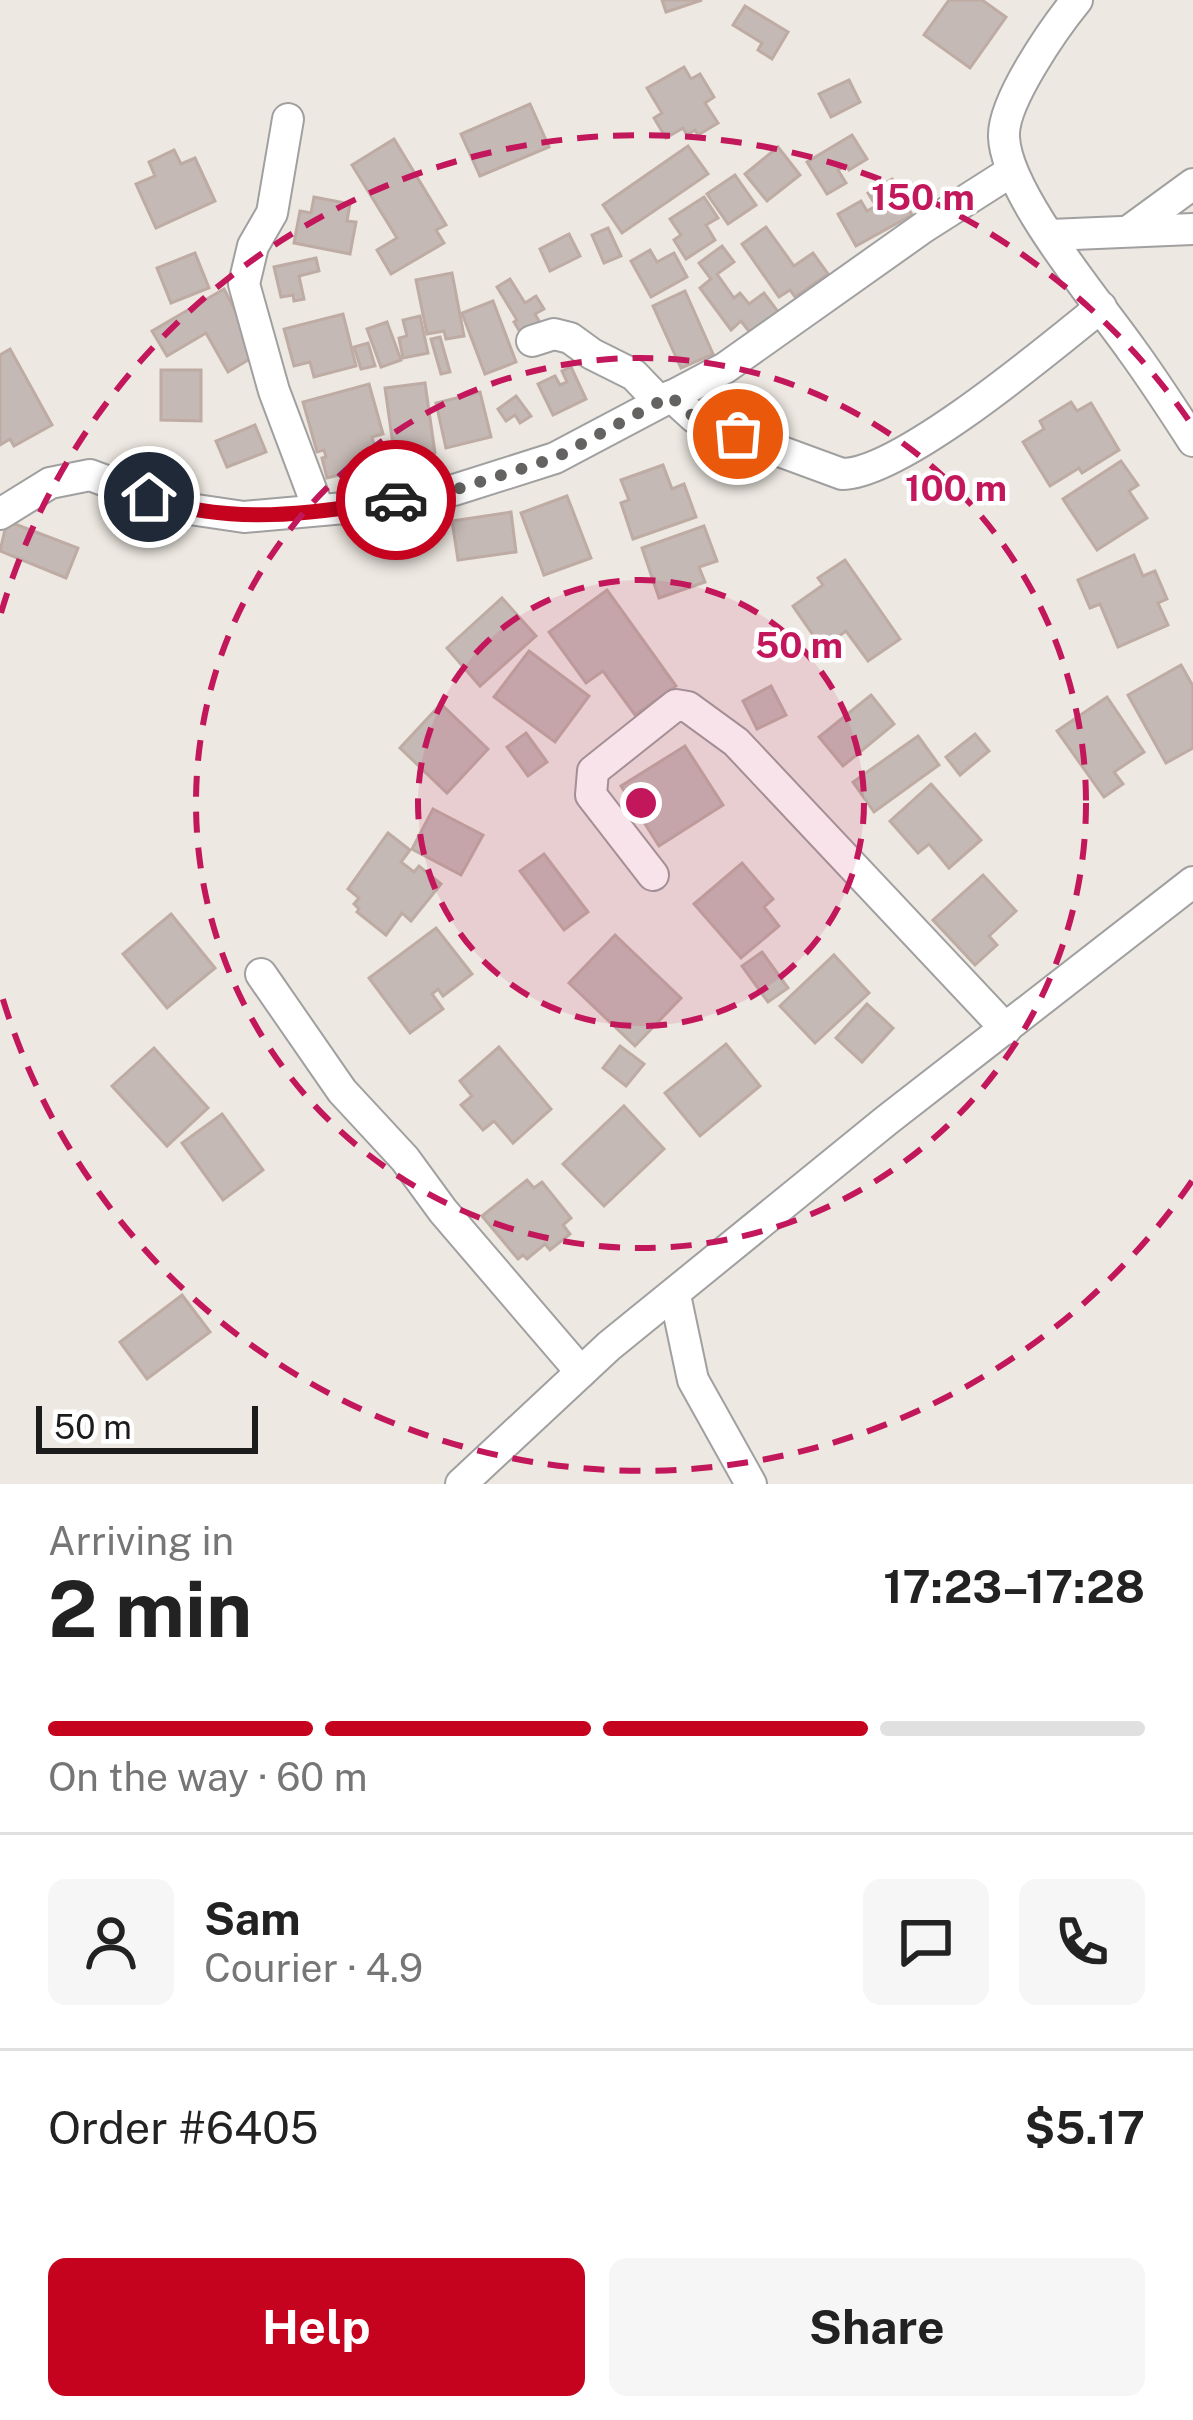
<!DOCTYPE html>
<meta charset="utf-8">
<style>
body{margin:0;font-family:"Public Sans",sans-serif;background:#f6f6f6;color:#222;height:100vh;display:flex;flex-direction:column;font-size:45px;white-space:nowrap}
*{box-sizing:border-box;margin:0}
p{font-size:39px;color:#767676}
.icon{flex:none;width:66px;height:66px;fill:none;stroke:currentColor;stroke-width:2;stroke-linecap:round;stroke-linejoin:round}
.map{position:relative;height:1484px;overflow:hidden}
.drawer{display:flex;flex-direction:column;background:#fff;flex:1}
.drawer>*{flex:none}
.scale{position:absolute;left:36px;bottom:30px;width:222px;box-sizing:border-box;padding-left:12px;border:6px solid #1c1c1c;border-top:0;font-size:33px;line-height:42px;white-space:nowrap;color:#1c1c1c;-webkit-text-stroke:9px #fff;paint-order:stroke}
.pin{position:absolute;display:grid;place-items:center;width:102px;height:102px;color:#fff;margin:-51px;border:6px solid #fff;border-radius:50%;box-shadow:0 3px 12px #0007}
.courier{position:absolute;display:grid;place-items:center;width:120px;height:120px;margin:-60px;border:9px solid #c5031e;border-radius:50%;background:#fff;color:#222;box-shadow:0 3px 15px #0007}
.headline em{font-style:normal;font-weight:700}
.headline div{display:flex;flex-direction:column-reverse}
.headline{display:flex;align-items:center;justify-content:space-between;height:204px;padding:0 48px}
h1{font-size:78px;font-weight:700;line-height:90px}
.bar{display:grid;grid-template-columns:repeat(4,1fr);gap:18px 12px;align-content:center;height:144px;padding:0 48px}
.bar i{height:15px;border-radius:9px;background:#e0e0e0}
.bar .on{background:#c5031e}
.bar p{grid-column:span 4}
.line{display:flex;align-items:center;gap:30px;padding:0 48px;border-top:3px solid #e0e0e0}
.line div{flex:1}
.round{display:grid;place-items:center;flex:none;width:126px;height:126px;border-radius:18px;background:#f6f6f6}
.action{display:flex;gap:24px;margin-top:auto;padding:24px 48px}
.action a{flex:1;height:138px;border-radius:18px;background:#c5031e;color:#fff;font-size:48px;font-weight:700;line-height:138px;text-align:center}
.action a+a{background:#f6f6f6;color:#222}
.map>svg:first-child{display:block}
</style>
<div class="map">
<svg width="1193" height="1484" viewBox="0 0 1193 1484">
<rect width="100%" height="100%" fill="#ede8e1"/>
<g fill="#c5b9b5" stroke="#beaca4" stroke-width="3">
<polygon points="662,0 702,0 666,12"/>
<polygon points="949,0 982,0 1006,17 970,68 924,35"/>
<polygon points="745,6 788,32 772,59 758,50 762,43 733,25"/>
<polygon points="684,67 691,79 700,74 714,97 705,103 718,123 698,135 695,130 687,135 683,128 666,138 654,118 662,113 647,88"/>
<polygon points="849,80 860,102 831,117 819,94"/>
<polygon points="530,104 549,147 480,176 461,134"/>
<polygon points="852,135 867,159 849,170 846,165 838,170 846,183 827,194 807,162"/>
<polygon points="394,139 446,225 436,230 444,243 391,274 377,250 397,238 352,165"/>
<polygon points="688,146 708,174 622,233 603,205"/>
<polygon points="778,147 800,175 767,201 745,174"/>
<polygon points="174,150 181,164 195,158 215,201 156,228 136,184 155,176 149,162"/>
<polygon points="735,175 756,205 728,224 707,194"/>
<polygon points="892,179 912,215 856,246 838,214 861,201 867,211 876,206 868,193"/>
<polygon points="314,197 350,204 347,221 356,222 350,254 294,243 300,211 311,213"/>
<polygon points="704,197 718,218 706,225 715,240 686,259 674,240 681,235 670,219"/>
<polygon points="766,227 794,266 813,253 828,274 795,297 790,290 779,297 742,244"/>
<polygon points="608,228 621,256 604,263 592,235"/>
<polygon points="569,234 580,256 550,271 540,249"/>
<polygon points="722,246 734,262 717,274 734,298 740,293 749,304 764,293 779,313 751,334 741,321 731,330 700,288 711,279 699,263"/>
<polygon points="650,250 657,262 674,253 687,277 651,297 631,261"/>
<polygon points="195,253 209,288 171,303 157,268"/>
<polygon points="316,258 319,271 299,276 304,299 294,301 293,295 281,297 274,267"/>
<polygon points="452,273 464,336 446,339 444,331 427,334 416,280"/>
<polygon points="510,279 525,303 536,296 544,309 535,314 542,326 523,337 514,322 517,320 497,287"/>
<polygon points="224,289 258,354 228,372 206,333 167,356 152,331"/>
<polygon points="685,291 713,354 681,368 653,306"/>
<polygon points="493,301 516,362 485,374 462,313"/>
<polygon points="343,314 356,366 314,377 310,362 294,366 284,329"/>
<polygon points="420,316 428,353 403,358 399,338 407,336 403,320"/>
<polygon points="387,322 401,360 381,367 367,329"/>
<polygon points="440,337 450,372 441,374 431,339"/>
<polygon points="368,343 375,366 361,369 354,347"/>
<polygon points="10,349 52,425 14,446 10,439 0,445 0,355"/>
<polygon points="571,367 586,399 553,415 538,384 555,376 560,385 567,382 562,371"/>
<polygon points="161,370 201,370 201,421 161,420"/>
<polygon points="425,383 435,453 395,459 385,388"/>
<polygon points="369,384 383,434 372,437 376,452 361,456 364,469 327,478 322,458 326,457 324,450 317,452 303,402"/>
<polygon points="480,392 491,437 446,448 436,403"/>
<polygon points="516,396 531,416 520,423 515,415 506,421 498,409"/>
<polygon points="1071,402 1077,411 1091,403 1119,450 1082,473 1079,468 1050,486 1023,442 1044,429 1040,421"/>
<polygon points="255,425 266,452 227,467 216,441"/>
<polygon points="1121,461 1138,485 1129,491 1147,518 1097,550 1063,499"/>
<polygon points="663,465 672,489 684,484 696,517 633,539 621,503 629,500 621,480"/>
<polygon points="567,496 591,558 544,575 521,513"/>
<polygon points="511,512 516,552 458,560 452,521"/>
<polygon points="7,521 78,548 66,578 0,551"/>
<polygon points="704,526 717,561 699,567 705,582 659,598 642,548"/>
<polygon points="1134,555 1143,576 1155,571 1167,599 1158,603 1168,625 1118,647 1100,604 1090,608 1078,580"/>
<polygon points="845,560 900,639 868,661 846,631 822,648 793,606 823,585 818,578"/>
<polygon points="607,590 676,686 635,715 603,671 586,683 549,632"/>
<polygon points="502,598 536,636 480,686 447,648"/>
<polygon points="529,651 589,696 555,742 494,697"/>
<polygon points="1181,665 1193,686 1193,748 1166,763 1128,695"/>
<polygon points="771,686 786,715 757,729 743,701"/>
<polygon points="871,695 894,724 843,766 819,737"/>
<polygon points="1107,697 1144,752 1114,772 1123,784 1104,797 1057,731"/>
<polygon points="441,704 488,749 447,793 400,748"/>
<polygon points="526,733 547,762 528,776 507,747"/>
<polygon points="975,734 989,751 960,775 946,757"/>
<polygon points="918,736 939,765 874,812 853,782"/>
<polygon points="685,746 723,805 659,846 621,786"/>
<polygon points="931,784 981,840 949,868 929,844 918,853 890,821"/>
<polygon points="433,809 483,835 461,875 412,849"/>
<polygon points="388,833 410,850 401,862 414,872 419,866 441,884 411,921 402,913 386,935 357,912 359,909 354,904 359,898 348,889"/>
<polygon points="544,854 588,912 564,930 520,871"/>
<polygon points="742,863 773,899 764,907 779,926 741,958 694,904"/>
<polygon points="983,875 1016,911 989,936 997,945 975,965 933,920"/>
<polygon points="171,914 215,968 167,1008 123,954"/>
<polygon points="436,928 472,974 443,996 438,989 432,994 443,1009 410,1033 369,978"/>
<polygon points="615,935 681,998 635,1046 569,983"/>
<polygon points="762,952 788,988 768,1002 742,966"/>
<polygon points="834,955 869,993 815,1043 780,1006"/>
<polygon points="867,1004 893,1028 862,1062 836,1038"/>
<polygon points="726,1044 760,1086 700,1136 665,1093"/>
<polygon points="620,1046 644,1064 626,1086 603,1068"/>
<polygon points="499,1047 551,1109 513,1143 494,1121 483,1130 461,1105 472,1096 460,1081"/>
<polygon points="154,1048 208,1108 167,1146 112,1086"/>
<polygon points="624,1106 664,1149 604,1206 563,1164"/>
<polygon points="222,1114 263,1170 223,1200 182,1143"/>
<polygon points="527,1180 534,1188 542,1182 571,1218 563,1225 570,1234 550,1250 545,1244 527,1259 523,1255 518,1259 482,1216"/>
<polygon points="182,1295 210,1332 147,1379 120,1342"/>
</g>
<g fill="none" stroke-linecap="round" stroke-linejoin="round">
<g stroke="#a0a0a0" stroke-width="34">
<g id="street">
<path d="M1077 0C1055 27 1002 102 1004 137 1006 193 1097 301 1131 349 1153 379 1173 410 1193 441"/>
<polyline points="288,119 272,213 253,246 244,284 274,391 318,508"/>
<polyline points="1130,230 1193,184"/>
<polyline points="1050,235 1193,229"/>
<polyline points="532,341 554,334 570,338 592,354 634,375 658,400"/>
<path d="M671 396 694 417 714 427 842 474C901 474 1050 348 1101 307"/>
<polyline points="0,514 50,483 90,475 176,507 244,517 356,507 454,490 555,458 725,368 924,227 1012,171"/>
<polyline points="653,875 591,795 593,771 676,705 688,707 736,742 1006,1029"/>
<polyline points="261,974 342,1091 405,1159 443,1211 581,1372"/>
<polyline points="675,1295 693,1380 751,1484"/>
<polyline points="461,1484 609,1346 887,1120 1193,882"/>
</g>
</g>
<use href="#street" stroke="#fff" stroke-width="30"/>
</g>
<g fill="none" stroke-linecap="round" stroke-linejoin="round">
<polyline stroke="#656361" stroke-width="12" stroke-dasharray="0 21.6" points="396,500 454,490 555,458 670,396 694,417 738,434"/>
<path stroke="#c5031e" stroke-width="15" d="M149 497C228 526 314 514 396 500"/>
</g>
<circle cx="641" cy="803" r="223" fill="#c2185b" fill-opacity=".12"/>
<g fill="none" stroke="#c2185b" stroke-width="6" stroke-dasharray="21 15">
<circle cx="641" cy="803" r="223"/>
<circle cx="641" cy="803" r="445"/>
<path d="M1192 1181A668 668 0 0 1 1 993M1 613A668 668 0 0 1 1192 425"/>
</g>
<circle cx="641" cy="803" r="18" fill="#c2185b" stroke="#fff" stroke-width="6"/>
<g font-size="36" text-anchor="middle" font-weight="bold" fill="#c2185b" stroke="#fff" stroke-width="9" stroke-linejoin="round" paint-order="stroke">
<text x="923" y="210">150 m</text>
<text x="956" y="501">100 m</text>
<text x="799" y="658">50 m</text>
</g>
</svg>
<div class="scale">50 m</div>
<div class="pin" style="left:738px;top:434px;background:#ea580c"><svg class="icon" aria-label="bag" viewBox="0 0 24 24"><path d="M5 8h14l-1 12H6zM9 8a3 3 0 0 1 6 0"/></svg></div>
<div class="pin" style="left:149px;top:497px;background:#1f2937"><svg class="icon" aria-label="home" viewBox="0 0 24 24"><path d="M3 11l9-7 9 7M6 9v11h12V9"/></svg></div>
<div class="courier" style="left:396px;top:500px"><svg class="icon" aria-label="car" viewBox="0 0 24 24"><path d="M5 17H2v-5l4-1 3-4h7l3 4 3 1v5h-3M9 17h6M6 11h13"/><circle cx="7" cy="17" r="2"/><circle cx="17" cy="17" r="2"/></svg></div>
</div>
<section class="drawer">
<div class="headline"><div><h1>2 min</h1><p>Arriving in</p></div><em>17:23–17:28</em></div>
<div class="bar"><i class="on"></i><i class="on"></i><i class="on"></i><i></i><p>On the way · 60 m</p></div>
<div class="line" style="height:216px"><a class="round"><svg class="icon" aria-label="person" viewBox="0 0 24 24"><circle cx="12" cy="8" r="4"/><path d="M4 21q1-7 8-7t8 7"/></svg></a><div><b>Sam</b><p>Courier · 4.9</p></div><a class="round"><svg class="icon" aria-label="chat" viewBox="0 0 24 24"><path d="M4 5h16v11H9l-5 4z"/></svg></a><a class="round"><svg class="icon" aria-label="phone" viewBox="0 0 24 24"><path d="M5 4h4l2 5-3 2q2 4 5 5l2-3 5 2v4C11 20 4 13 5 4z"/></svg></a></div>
<div class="line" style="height:156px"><div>Order #6405</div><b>$5.17</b></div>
<div class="action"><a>Help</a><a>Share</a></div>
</section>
